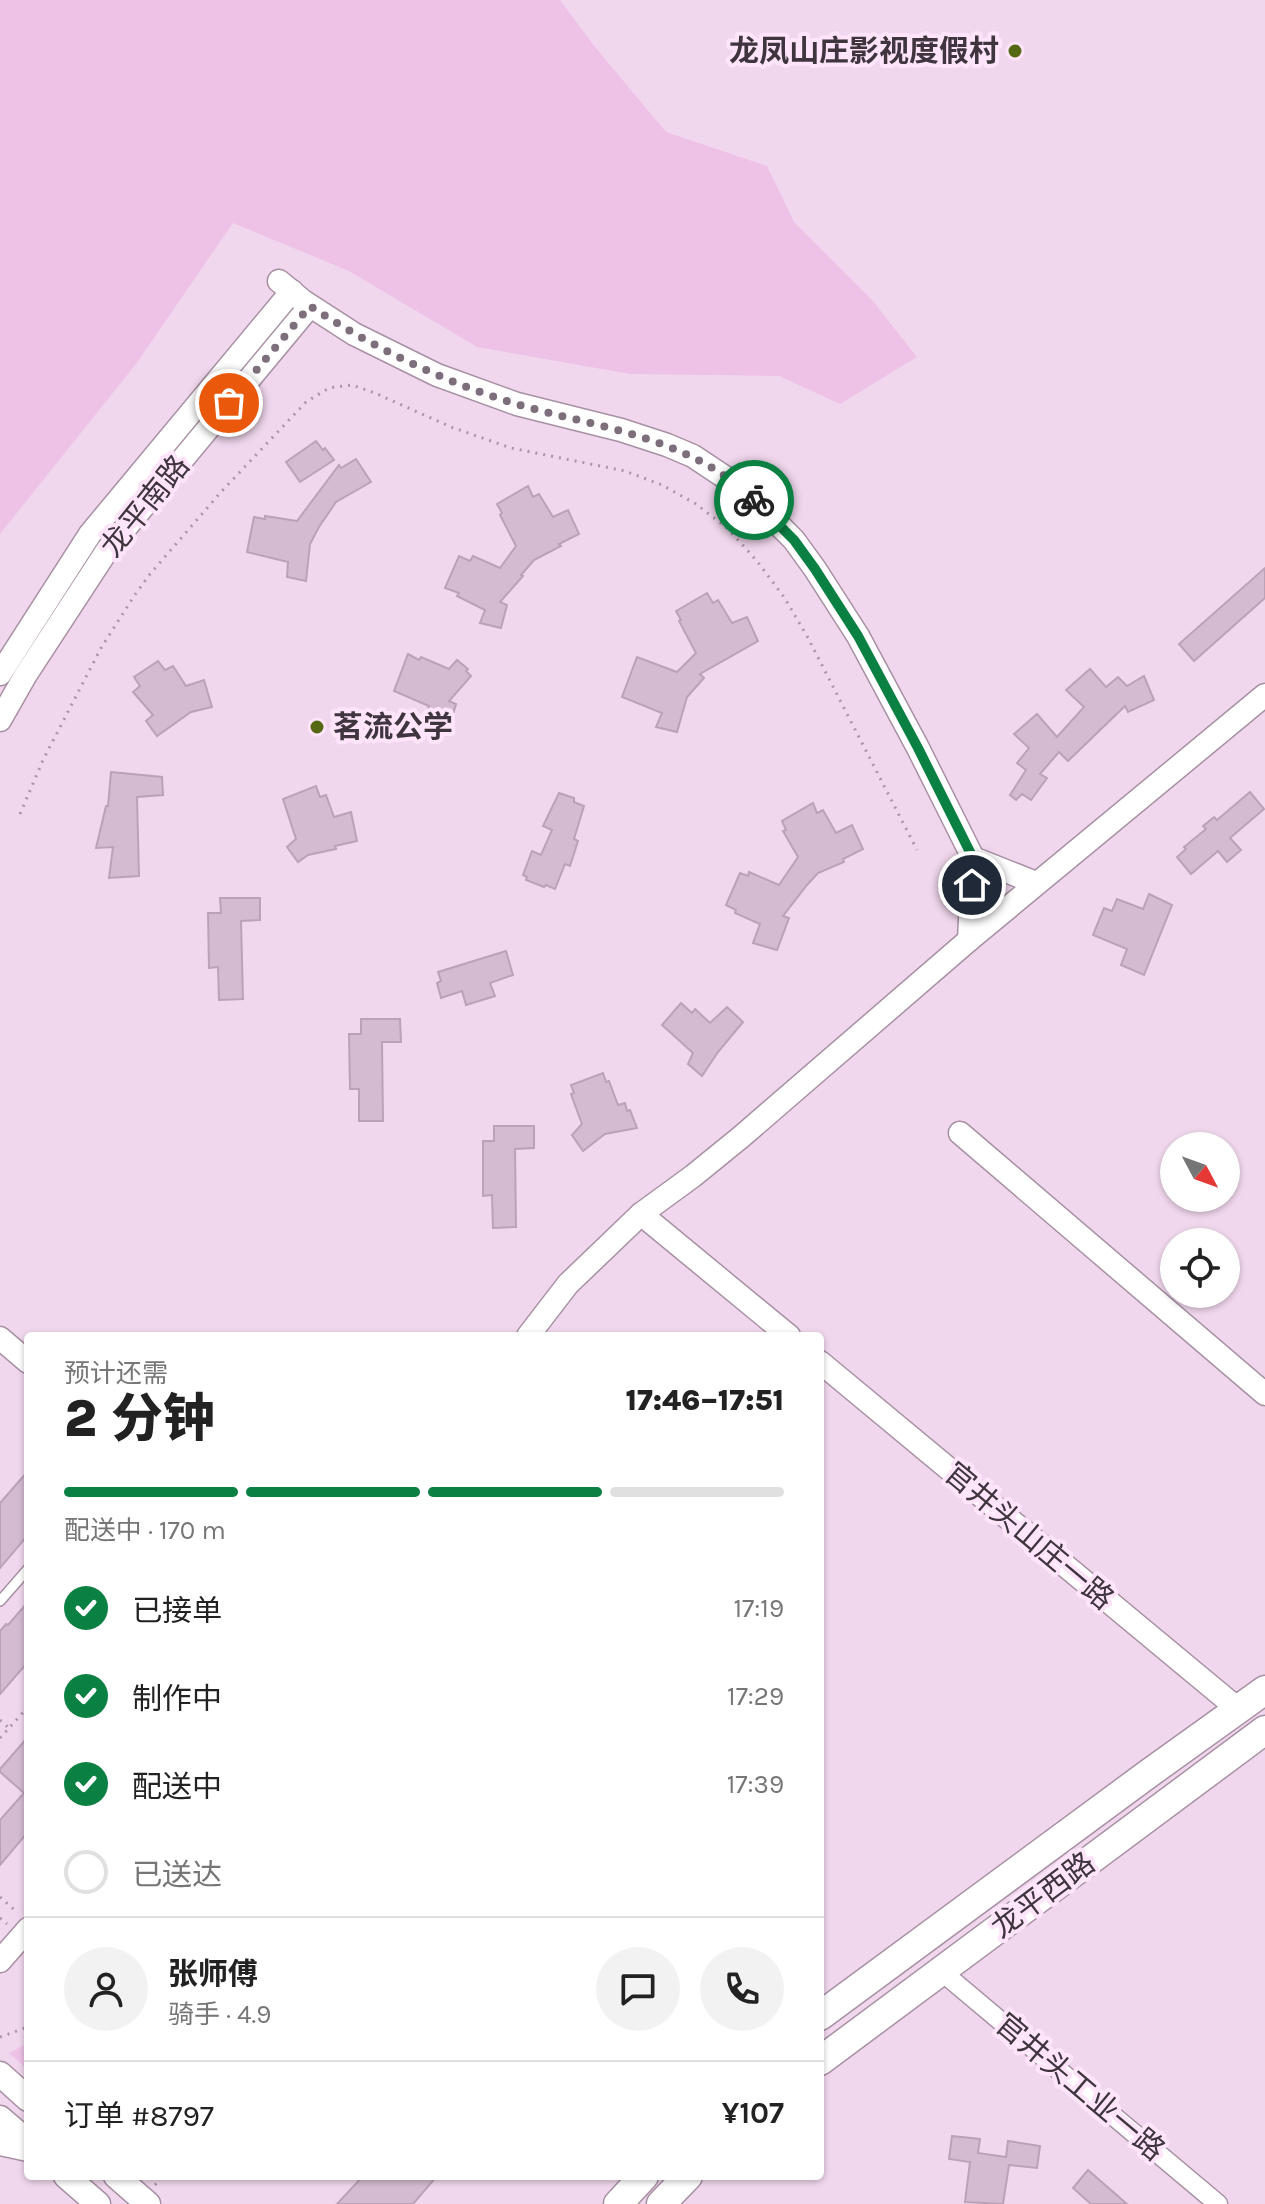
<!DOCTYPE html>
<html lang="zh">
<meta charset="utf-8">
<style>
body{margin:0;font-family:Karla,"Noto Sans SC",sans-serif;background:#f2f2f2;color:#222;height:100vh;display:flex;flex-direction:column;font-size:30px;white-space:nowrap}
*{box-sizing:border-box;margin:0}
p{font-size:26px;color:#767676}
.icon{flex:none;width:44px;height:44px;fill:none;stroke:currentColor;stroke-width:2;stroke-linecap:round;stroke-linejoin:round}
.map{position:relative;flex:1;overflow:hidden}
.panel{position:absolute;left:24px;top:1332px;width:800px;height:848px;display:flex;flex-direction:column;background:#fff;border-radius:8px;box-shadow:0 2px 6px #0004}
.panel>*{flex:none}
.needle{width:52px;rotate:131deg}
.tools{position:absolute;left:1160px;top:1132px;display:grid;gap:16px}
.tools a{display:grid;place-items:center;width:80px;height:80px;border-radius:50%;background:#fff;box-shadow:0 2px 6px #0004;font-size:40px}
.pin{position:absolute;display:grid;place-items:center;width:68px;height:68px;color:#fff;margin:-34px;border:4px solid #fff;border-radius:50%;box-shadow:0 2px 8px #0007}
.courier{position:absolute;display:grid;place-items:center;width:80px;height:80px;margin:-40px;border:6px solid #0b8043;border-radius:50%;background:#fff;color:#222;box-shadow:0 2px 10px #0007}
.headline em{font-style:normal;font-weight:800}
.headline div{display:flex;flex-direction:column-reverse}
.headline{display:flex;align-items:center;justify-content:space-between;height:136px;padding:0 40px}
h1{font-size:52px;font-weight:800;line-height:60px}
.bar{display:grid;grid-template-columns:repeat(4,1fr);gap:12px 8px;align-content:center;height:96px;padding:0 40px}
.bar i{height:10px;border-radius:6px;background:#e0e0e0}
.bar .active{background:#0b8043}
.bar p{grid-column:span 4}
.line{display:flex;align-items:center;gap:20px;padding:0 40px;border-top:2px solid #e0e0e0}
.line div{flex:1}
.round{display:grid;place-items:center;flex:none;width:84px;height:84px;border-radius:42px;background:#f2f2f2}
ol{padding:0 40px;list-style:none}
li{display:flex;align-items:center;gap:24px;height:88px}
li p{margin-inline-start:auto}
li .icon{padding:8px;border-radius:50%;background:#0b8043;color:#fff;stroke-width:4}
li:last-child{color:#767676}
li i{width:44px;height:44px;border:4px solid #e0e0e0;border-radius:50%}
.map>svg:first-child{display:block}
</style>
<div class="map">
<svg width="1265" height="2204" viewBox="0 0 1265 2204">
<rect width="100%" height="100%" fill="#f1d7ed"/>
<g fill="#edc2e6">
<polygon points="0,0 560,0 595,47 666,132 767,166 794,222 872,300 917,357 840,404 779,376 630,374 477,347 349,271 233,223 136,364 0,534"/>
<polygon points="28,2043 28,2070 9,2053"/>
</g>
<g fill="#d5bbd1" stroke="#bba2b7" stroke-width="2">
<polygon points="316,441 323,450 325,448 334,460 300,482 286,462"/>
<polygon points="356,459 371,482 336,502 319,527 310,544 306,581 287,577 288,562 247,552 254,517 265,519 265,516 297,521 339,465 341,468"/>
<polygon points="528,486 533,497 539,494 553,517 568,510 579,534 559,544 561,546 534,560 521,575 523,576 500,602 507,605 501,628 480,623 485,610 457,596 459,593 445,588 459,556 470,561 473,556 500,568 516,546 500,515 502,513 497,504"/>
<polygon points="1265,568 1265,598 1194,661 1179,644"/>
<polygon points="707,593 713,603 718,600 732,623 747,617 758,641 700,674 704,678 687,697 677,732 656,727 662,713 622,697 637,657 677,672 696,653 679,621 681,620 676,611"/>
<polygon points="408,654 419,660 421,657 449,669 457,660 468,669 466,671 471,676 449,701 456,704 447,735 422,726 429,706 394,691"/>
<polygon points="158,661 165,670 173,666 186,686 204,680 212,707 191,712 157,736 146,721 153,715 133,692 140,686 134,677"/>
<polygon points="1090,669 1106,687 1118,677 1127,686 1144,676 1154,700 1128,712 1125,706 1068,761 1059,752 1040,774 1047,778 1031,800 1022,794 1016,800 1010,795 1026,770 1017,763 1029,748 1014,734 1037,714 1057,737 1084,707 1066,690"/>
<polygon points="111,772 162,777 163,795 137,797 139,876 109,878 113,847 96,848 106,806 108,806"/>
<polygon points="316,786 320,797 326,795 334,817 351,812 357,841 335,846 336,849 308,855 298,862 287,847 296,839 283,799"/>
<polygon points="1250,792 1264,809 1230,838 1241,850 1227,862 1218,851 1191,874 1177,857 1186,849 1184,847 1206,829 1203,826 1214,817 1217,820"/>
<polygon points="559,793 574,798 574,802 584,806 574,839 578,841 570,866 565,864 555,889 546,885 544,887 526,880 527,877 523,875 532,851 541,855 552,830 543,826"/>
<polygon points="813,803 817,813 823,810 836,833 852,825 863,849 843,859 844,862 818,873 807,885 783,916 789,918 777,950 753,943 760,924 735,913 736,910 726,905 740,873 748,876 749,872 779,885 798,857 783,831 786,830 782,821"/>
<polygon points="1149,894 1172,905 1144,975 1121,965 1127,949 1093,935 1104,908 1112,911 1117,899 1143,909"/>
<polygon points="220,898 260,898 260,920 241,921 243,999 219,1000 218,967 209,968 208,913 221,913"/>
<polygon points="506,951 513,975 490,983 495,996 466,1005 462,991 441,998 437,983 441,981 438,972"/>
<polygon points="681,1003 692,1013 695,1009 710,1023 727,1007 743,1022 718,1052 702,1076 688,1064 693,1053 662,1025"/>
<polygon points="361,1019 400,1019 401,1042 382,1042 383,1121 359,1121 359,1089 350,1089 349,1034 361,1034"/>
<polygon points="603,1073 606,1082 609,1081 618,1105 625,1103 627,1111 630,1110 637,1128 605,1134 583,1151 572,1135 582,1124 571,1094 574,1093 571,1085"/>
<polygon points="494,1126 534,1126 534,1148 515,1149 516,1227 493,1228 492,1195 483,1196 483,1141 494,1141"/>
<polygon points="28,1471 28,1535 0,1568 0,1503"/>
<polygon points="28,1602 28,1662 0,1694 0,1631 6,1624 8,1625"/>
<polygon points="28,1737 28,1832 0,1865 0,1820 24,1793 0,1772 0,1769"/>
<polygon points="952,2136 980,2139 978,2153 1006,2157 1008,2141 1040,2146 1037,2168 1009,2165 1003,2204 965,2202 970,2162 949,2159"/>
<polygon points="1088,2170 1127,2204 1091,2204 1073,2188"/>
<polygon points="363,2176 437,2176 413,2204 337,2204"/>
</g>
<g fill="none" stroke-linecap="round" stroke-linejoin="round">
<g stroke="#a890a4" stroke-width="12">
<polyline id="service" points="0,1601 28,1569"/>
</g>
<g stroke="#a890a4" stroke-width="21">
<polyline id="minor" points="941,1971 1218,2204"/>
</g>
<g stroke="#a890a4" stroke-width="25">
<g id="tertiary">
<polyline points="279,281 303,301 354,334 437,375 517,404 621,430 667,445 693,456 744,490 794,540 815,569 858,636 918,748 973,858 969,940"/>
<polyline points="0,674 90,534 292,291"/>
<polyline points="0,720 25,676 108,549 310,306"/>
<polyline points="973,858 1036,883"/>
<polyline points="960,1133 1265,1394"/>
<polyline points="641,1214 789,1336"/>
<polyline points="528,1336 568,1284 641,1214 693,1176 741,1137 969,940 1265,695"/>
<polyline points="0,1338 28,1362"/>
<polyline points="820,1362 1238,1709"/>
<polyline points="0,1961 28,1929"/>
<polyline points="0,2144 28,2150"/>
</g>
</g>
<g stroke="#a890a4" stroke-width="27">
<g id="secondary">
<polyline points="0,2074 28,2099"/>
<polyline points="0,2118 28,2142"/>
<polyline points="66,2176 98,2204"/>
<polyline points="116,2176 148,2204"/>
</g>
</g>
<g stroke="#a890a4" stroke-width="31">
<g id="primary">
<polyline points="820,2016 1148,1774 1265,1690"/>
<polyline points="820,2061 1265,1730"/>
<polyline points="618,2204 644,2176"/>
<polyline points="661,2204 688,2176"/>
</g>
</g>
<g stroke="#aa96a7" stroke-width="3" stroke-dasharray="2 6" stroke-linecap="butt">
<polyline points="20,814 43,760 101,648 134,596 150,574 221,492 306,402 329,388 352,385 375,393 451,427 511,448 625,471 662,485 696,504 727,528 757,561 784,597 807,636 917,850"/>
<polyline points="0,1720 9,1728"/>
<polyline points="0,1738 28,1707"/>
<polyline points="0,1897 18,1913"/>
<polyline points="0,1918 7,1924"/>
<polyline points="0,2037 28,2027"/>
<polyline points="155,2185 163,2176"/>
</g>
<use href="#service" stroke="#fff" stroke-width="9"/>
<use href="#minor" stroke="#fff" stroke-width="18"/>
<use href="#tertiary" stroke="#fff" stroke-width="22"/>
<use href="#secondary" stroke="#fff" stroke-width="24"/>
<use href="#primary" stroke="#fff" stroke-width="28"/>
</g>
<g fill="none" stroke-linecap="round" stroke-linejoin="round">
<path stroke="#7d6e7b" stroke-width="8" stroke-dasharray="0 14.4" d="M229 403 310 306C372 347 442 381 513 403 597 428 689 436 754 500"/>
<polyline stroke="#0b8043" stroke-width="10" points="754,500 794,540 815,569 858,636 918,748 973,858 972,885"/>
</g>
<g fill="#556813" stroke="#ffe4fa" stroke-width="3">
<circle cx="1015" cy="51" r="8"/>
<circle cx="317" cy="727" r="8"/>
</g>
<g text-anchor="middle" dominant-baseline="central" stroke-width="8" stroke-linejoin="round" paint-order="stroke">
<g font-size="30" font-weight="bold" fill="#3f353e" stroke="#ffe4fa" text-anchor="end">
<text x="999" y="51">龙凤山庄影视度假村</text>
<text x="333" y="727" text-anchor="start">茗流公学</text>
</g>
<g font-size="30" fill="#3f353e" stroke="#ffe4fa">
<text transform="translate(145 506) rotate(-51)">龙平南路</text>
<text transform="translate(1029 1536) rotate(40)">官井头山庄一路</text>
<text transform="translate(1043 1895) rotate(-37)">龙平西路</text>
<text transform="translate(1080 2087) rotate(40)">官井头工业一路</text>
</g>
</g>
</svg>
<div class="tools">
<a><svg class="needle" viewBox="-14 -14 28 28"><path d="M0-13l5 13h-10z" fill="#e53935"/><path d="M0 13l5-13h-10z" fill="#767676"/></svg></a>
<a><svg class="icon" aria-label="locate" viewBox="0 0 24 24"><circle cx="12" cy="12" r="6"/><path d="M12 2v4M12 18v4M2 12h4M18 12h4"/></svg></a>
</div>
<div class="pin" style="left:229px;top:403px;background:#ea580c"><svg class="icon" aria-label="bag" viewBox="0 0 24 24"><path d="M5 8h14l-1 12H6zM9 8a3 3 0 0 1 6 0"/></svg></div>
<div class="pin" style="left:972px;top:885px;background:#1f2937"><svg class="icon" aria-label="home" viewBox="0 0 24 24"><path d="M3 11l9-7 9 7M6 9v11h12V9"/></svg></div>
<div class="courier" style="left:754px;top:500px"><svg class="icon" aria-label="bike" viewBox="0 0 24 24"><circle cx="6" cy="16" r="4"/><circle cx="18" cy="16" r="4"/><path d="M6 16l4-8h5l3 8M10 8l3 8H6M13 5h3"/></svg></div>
<section class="panel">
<div class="headline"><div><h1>2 分钟</h1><p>预计还需</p></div><em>17:46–17:51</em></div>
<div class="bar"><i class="active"></i><i class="active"></i><i class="active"></i><i></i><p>配送中 · 170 m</p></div>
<ol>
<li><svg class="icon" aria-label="check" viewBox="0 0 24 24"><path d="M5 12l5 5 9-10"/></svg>已接单<p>17:19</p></li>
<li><svg class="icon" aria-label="check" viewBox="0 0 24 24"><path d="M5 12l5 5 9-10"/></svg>制作中<p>17:29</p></li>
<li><svg class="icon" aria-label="check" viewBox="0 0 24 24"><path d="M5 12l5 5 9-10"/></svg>配送中<p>17:39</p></li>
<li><i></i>已送达</li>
</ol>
<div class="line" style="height:144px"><a class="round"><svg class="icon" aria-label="person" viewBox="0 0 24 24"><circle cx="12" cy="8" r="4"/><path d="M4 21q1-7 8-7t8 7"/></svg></a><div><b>张师傅</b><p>骑手 · 4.9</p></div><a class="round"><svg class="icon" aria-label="chat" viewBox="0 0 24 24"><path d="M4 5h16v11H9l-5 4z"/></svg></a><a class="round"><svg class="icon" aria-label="phone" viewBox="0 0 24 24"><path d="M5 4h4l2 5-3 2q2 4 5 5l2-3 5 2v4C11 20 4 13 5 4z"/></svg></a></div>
<div class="line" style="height:104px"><div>订单 #8797</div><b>¥107</b></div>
</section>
</div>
